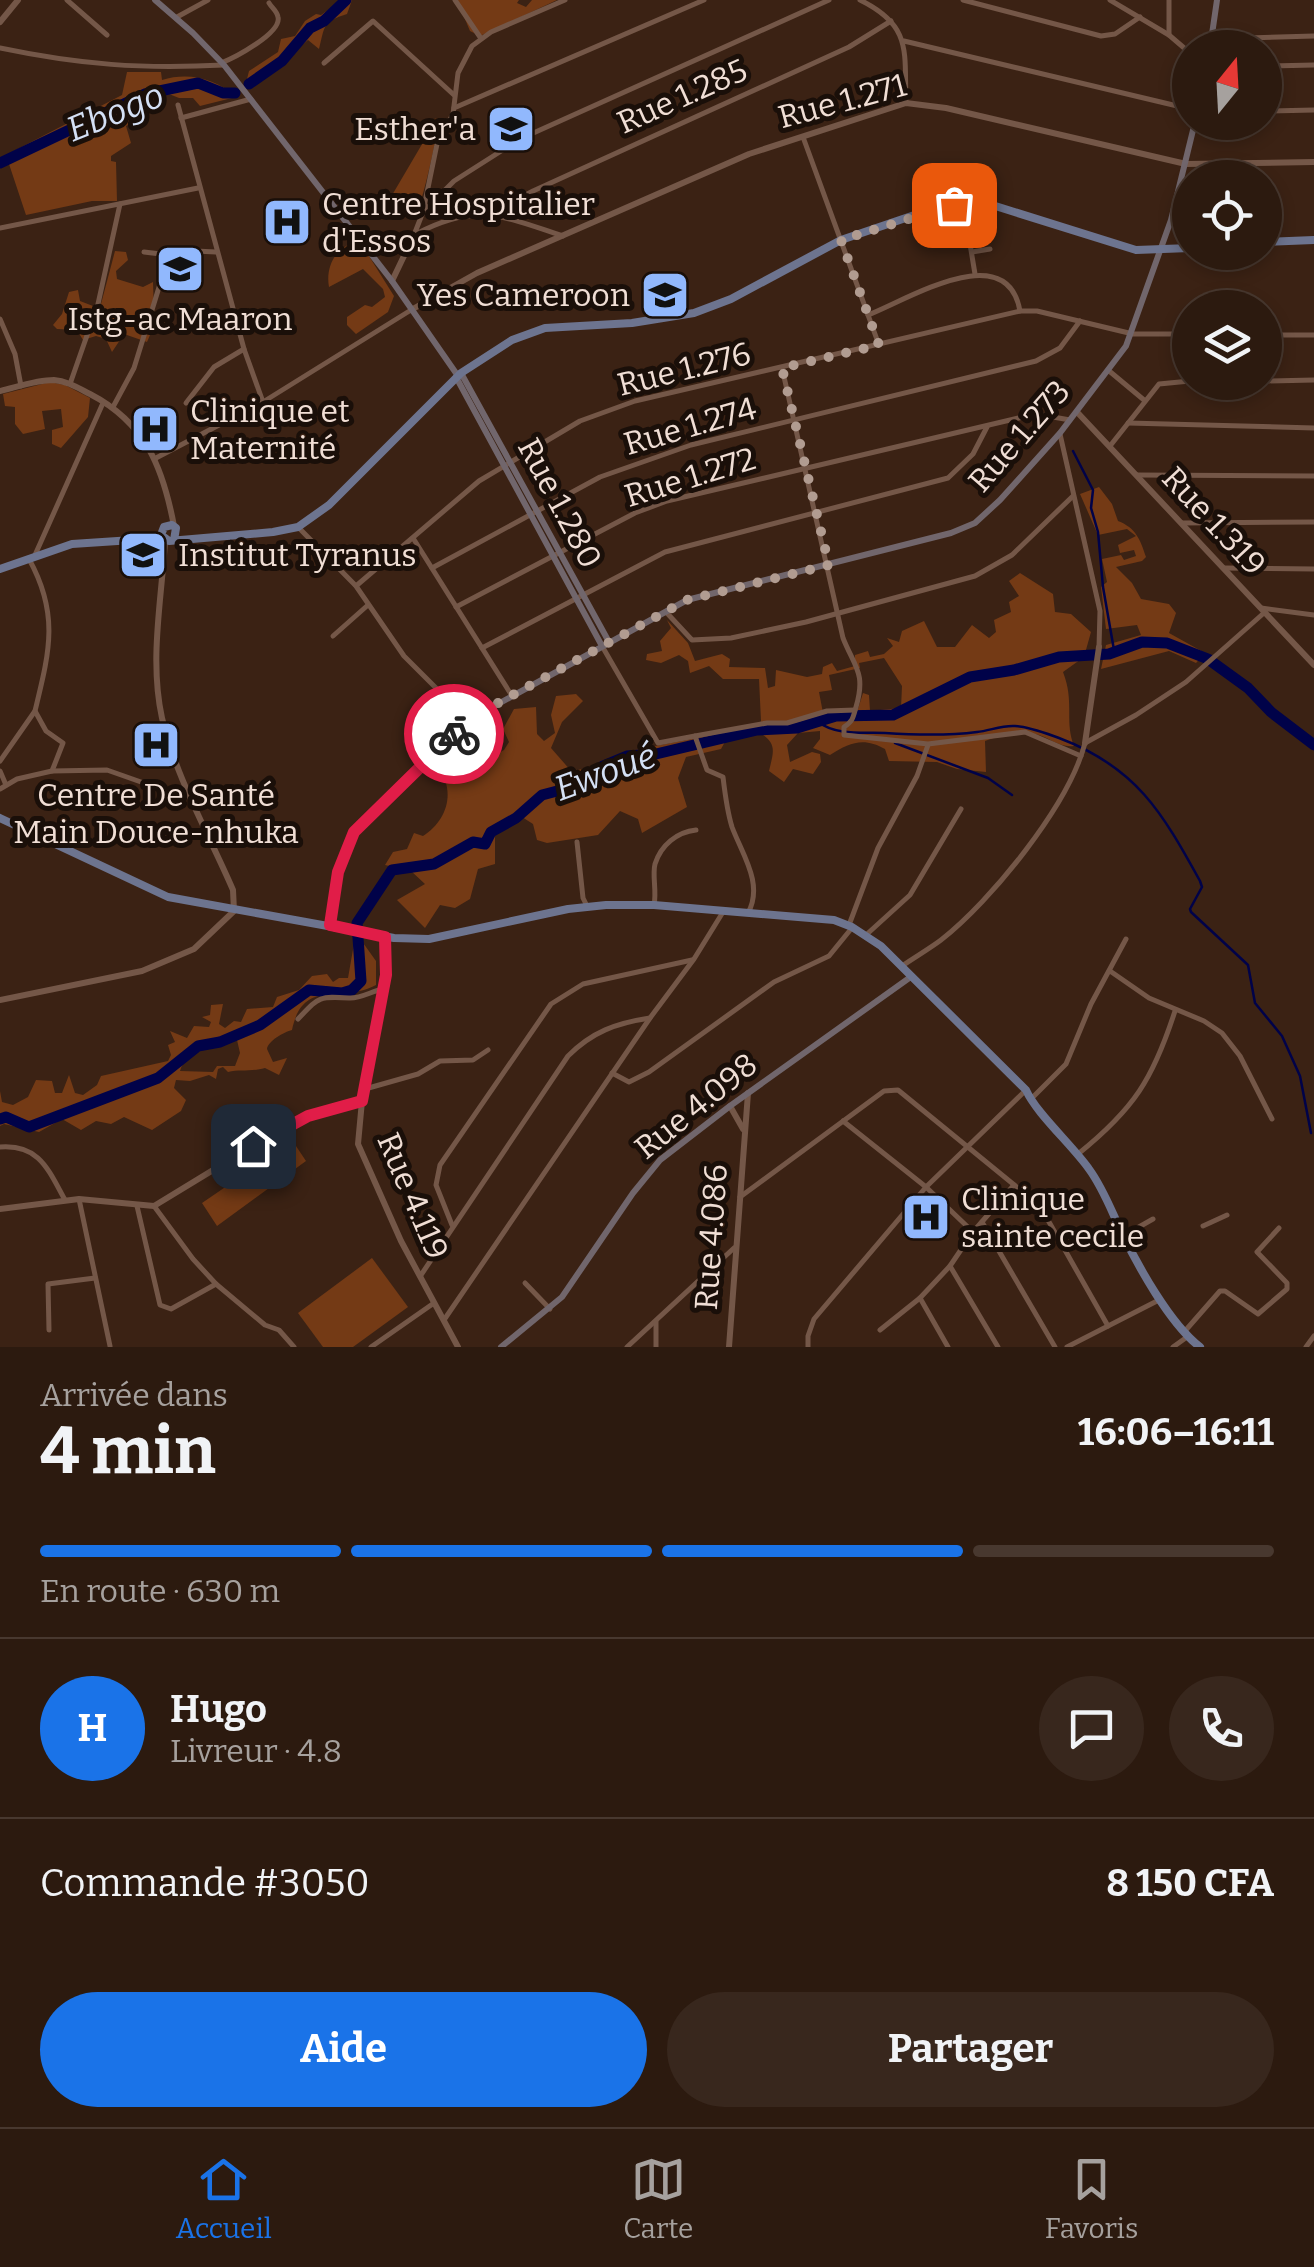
<!DOCTYPE html>
<html lang="fr">
<meta charset="utf-8">
<style>
body{margin:0;font-family:Bitter,serif;background:#38271d;color:#f1f3f6;height:100vh;display:flex;flex-direction:column;font-size:38px;white-space:nowrap}
*{box-sizing:border-box;margin:0}
p{font-size:32px;color:#a6a19e}
.icon{flex:none;width:55px;height:55px;fill:none;stroke:currentColor;stroke-width:2;stroke-linecap:round;stroke-linejoin:round}
.map{position:relative;height:1347px;overflow:hidden}
.drawer{display:flex;flex-direction:column;background:#2c1a0f;flex:1}
.drawer>*{flex:none}
.needle{width:65px;rotate:18deg}
.fabs{position:absolute;left:1172px;top:30px;display:grid;gap:20px}
.fabs a{display:grid;place-items:center;width:110px;height:110px;border-radius:50%;background:#2c1a0f;box-shadow:0 5px 15px #0003,0 0 0 2px #48382f;font-size:50px}
.pin{position:absolute;display:grid;place-items:center;width:85px;height:85px;color:#fff;margin:-42px;border-radius:20px;box-shadow:0 5px 15px #0006}
.courier{position:absolute;display:grid;place-items:center;width:100px;height:100px;margin:-50px;border:8px solid #e11d48;border-radius:50%;background:#fff;color:#222;box-shadow:0 2px 12px #0007}
.overview em{font-style:normal;font-weight:700}
.overview div{display:flex;flex-direction:column-reverse}
.overview{display:flex;align-items:center;justify-content:space-between;height:170px;padding:0 40px}
h1{font-size:65px;font-weight:700;line-height:75px}
.bar{display:grid;grid-template-columns:repeat(4,1fr);gap:15px 10px;align-content:center;height:120px;padding:0 40px}
.bar i{height:12px;border-radius:8px;background:#48382f}
.bar .current{background:#1a73e8}
.bar p{grid-column:span 4}
.line{display:flex;align-items:center;gap:25px;padding:0 40px;border-top:2px solid #48382f}
.line div{flex:1}
.round{display:grid;place-items:center;flex:none;width:105px;height:105px;border-radius:52px;background:#38271d}
.action{display:flex;gap:20px;margin-top:auto;padding:20px 40px}
.action a{flex:1;height:115px;border-radius:60px;background:#1a73e8;color:#fff;font-size:40px;font-weight:700;line-height:115px;text-align:center}
.action a+a{background:#38271d;color:#f1f3f6}
.dock{display:flex;justify-content:space-around;align-items:center;height:140px;border-top:2px solid #48382f;background:#2c1a0f;font-size:28px;color:#a6a19e}
.dock a{display:grid;justify-items:center;gap:5px}
.dock .current{color:#1a73e8}
.map>svg:first-child{display:block}
</style>
<div class="map">
<svg width="1314" height="1347" viewBox="0 0 1314 1347">
<rect width="100%" height="100%" fill="#3b2214"/>
<g fill="#743a15" fill-rule="evenodd">
<path d="M342 0H352L347 14C322 22 325 26 319 49L308 40 264 78 247 79 249 71 278 52 281 39 295 36 305 21 316 14 321 15Z"/>
<polygon points="457,0 519,0 517,3 526,7 532,0 557,0 480,36 470,31"/>
<path d="M127 72H161L162 80C188 72 215 78 236 97L200 106 193 98H179L169 94 135 106 140 119 126 126 131 143 111 156V161L116 162 117 201H92L26 215 6 155 122 95Z"/>
<path d="M438 118C439 129 426 186 421 200 418 207 409 213 403 217L389 210 388 202 428 134 427 121Z"/>
<path d="M348 245H362L394 296 388 312 356 334 347 325V317L365 305 372 307 385 297 383 289 363 269 329 287C326 271 332 253 348 245Z"/>
<polygon points="115,251 126,252 128,260 116,271 117,279 143,287 153,282 154,313 146,327 150,335 147,342 124,334 112,352 106,339 96,336 83,340 77,330 57,329 53,325 62,314 69,292 78,290 80,301 93,306 101,304"/>
<polygon points="50,382 65,385 90,398 88,417 61,448 52,444 52,430 63,427 61,409 42,411 45,429 23,434 15,424 15,407 5,406 3,394"/>
<path d="M1099 487 1112 504 1118 521C1136 528 1140 539 1146 557L1142 561 1116 567 1132 583 1141 599 1169 604 1176 613 1169 633 1205 653 1196 663 1169 651 1101 669 1106 645 1141 635 1137 625 1106 629 1101 587 1107 582 1102 559 1121 555 1124 560 1136 556 1134 550 1120 553 1118 545 1136 536 1127 529 1098 535 1080 494Z"/>
<path d="M1020 573 1053 594 1055 612 1071 614 1091 632 1084 657 1063 672C1075 703 1064 720 1074 746 1059 748 1049 737 1035 734 1021 730 999 736 985 741L986 772 957 769 937 762 889 761 885 749C864 737 850 742 830 755L813 748 820 739V731L798 733 787 745 790 762 812 752 820 754 821 762 813 774 793 769 784 782 769 771C774 750 777 744 759 732L726 740 721 749 686 757 678 778 687 807 642 833 638 819 620 811 598 835 547 843 537 840 533 824 522 817 495 832V864L478 869 470 899 455 908 440 905 425 928 397 900 425 884 411 871 385 865 393 852 407 849 414 833 423 836C442 824 453 802 445 780L455 777V764L468 749 487 759 504 750 509 742 503 729 514 709 536 707 537 734 544 741 555 733 551 715 556 696 576 694 583 701 562 722 551 748 572 772 655 746 759 726 761 721 759 679H723L709 666 690 673 688 661 679 655 661 663 646 660 647 654 662 651 660 641 671 628 667 620 688 643 695 661 722 654 730 659 729 667 765 668 768 688 775 686 776 670 807 677 822 674 823 667 832 663 837 671 855 666V655L868 651 870 657 884 654 893 646 887 638 899 642 902 631 924 621 937 647H955L972 625 989 638 996 632 994 620 1011 612 1009 602 1019 596 1009 581ZM884 658 902 686 901 708 870 711 869 695 863 693 857 712 823 713 819 692 832 690 829 675 860 668 859 663Z"/>
<path d="M355 938 361 940 376 961V985C341 1004 303 977 292 1030 284 1032 268 1041 267 1049L273 1062 287 1058 279 1075 265 1068C250 1072 240 1069 228 1072L223 1067 218 1069 216 1079 209 1075 190 1081 176 1080 174 1088 186 1100 181 1111 152 1130 124 1117 111 1124 96 1121 81 1130 62 1119 39 1132 4 1124 0 1126V1091L2 1102 13 1105 28 1097 36 1080 52 1081 55 1093H62L69 1075 75 1093 83 1095 97 1085 101 1076 168 1061 171 1055 168 1045 175 1042 170 1031 187 1038 194 1026 209 1027 211 1022 202 1017 210 1015 211 1005 223 1004 219 1024 225 1028 234 1021 241 1022 247 1009 273 1007 277 997 299 990 312 976 327 974 333 982 339 978H348ZM231 1038 237 1040 240 1053 235 1066H217L213 1072 180 1071C187 1048 212 1048 231 1038Z"/>
<polygon points="286,1131 306,1161 217,1226 202,1203 282,1148"/>
<polygon points="372,1258 408,1307 353,1347 323,1347 298,1313"/>
</g>
<g fill="none" stroke-linecap="round" stroke-linejoin="round">
<g stroke="#000249" stroke-width="2.5">
<polyline points="1073,451 1093,490 1091,508 1098,532 1103,587 1114,650"/>
<path d="M818 722C837 736 863 732 885 733 916 735 946 736 977 732 989 731 1002 725 1015 726 1030 727 1045 733 1059 738 1136 767 1162 812 1200 881L1202 887 1190 909 1191 912 1248 965 1255 1003 1282 1036 1300 1076 1311 1133"/>
<polyline points="895,743 988,778 1012,795"/>
</g>
<g stroke="#000249" stroke-width="11">
<polyline points="249,84 282,61 310,28 324,21 346,0"/>
<polyline points="0,163 145,94 198,83 223,93 235,93"/>
<polyline points="0,1119 6,1117 29,1127 158,1078 198,1046 220,1042 260,1025 309,990 342,993 352,990 361,981 357,923 392,870 434,864 473,842 485,844 491,832 516,818 542,795 580,785 603,766 627,756 656,754 757,730 797,728 836,716 893,715 970,677 1014,670 1059,657 1109,654 1142,642 1167,643 1208,659 1248,688 1271,712 1314,745"/>
</g>
<g stroke="#745748" stroke-width="5">
<polyline points="67,0 107,35"/>
<polyline points="455,0 480,37"/>
<path d="M860 0C913 26 904 52 906 103"/>
<polyline points="963,0 1101,36 1115,34 1140,17"/>
<polyline points="1110,0 1169,35 1190,53"/>
<polyline points="177,17 208,0"/>
<polyline points="1169,35 1169,0"/>
<polyline points="1212,39 1314,36"/>
<polyline points="904,41 1190,109"/>
<path d="M0 48C81 65 141 69 224 65"/>
<path d="M221 63C234 58 282 33 278 17 277 11 272 8 269 3"/>
<polyline points="324,63 373,21 454,95"/>
<polyline points="1265,66 1314,65"/>
<polyline points="178,105 244,349 263,402"/>
<polyline points="454,108 704,0"/>
<polyline points="1265,111 1314,110"/>
<polyline points="181,118 251,99"/>
<polyline points="803,137 879,345"/>
<polyline points="423,212 454,181 520,139 829,0"/>
<polyline points="492,213 533,191 849,47 891,21"/>
<polyline points="0,228 198,188"/>
<polyline points="968,232 975,274"/>
<path d="M416 234C477 202 502 216 563 236"/>
<polyline points="414,235 423,212 437,144 453,114 458,73 472,46 491,32 565,0"/>
<polyline points="144,252 169,255"/>
<polyline points="972,252 990,249"/>
<path d="M868 315C909 299 1007 237 1020 311"/>
<polyline points="0,319 15,354 21,386"/>
<polyline points="1265,335 1314,335"/>
<path d="M782 368 843 638C855 668 866 673 856 707 853 718 853 721 844 727V735L928 744 1025 732 1081 756"/>
<polyline points="1108,370 1144,400"/>
<polyline points="1265,381 1314,380"/>
<polyline points="70,384 98,304 120,204"/>
<polyline points="186,403 214,367 244,349"/>
<polyline points="113,407 134,368 169,255 174,250 216,252"/>
<polyline points="1128,423 1314,428"/>
<polyline points="1060,434 1100,611 1099,647"/>
<polyline points="1110,446 1159,384 1190,381"/>
<polyline points="156,458 263,402 411,310"/>
<polyline points="1137,475 1314,476"/>
<polyline points="1181,523 1314,522"/>
<polyline points="298,527 356,586 404,656 448,700 460,729"/>
<polyline points="413,538 512,696"/>
<polyline points="35,555 103,403"/>
<path d="M29 559C60 615 49 653 35 711L46 731 63 743 52 771"/>
<polyline points="432,568 600,477 691,445 1036,361 1060,348 1080,321"/>
<polyline points="1223,568 1314,569"/>
<polyline points="356,586 479,481 580,421 635,401 1020,311 1037,311 1133,334 1190,334"/>
<polyline points="456,607 635,513 667,501 1027,416 1042,415 1070,420"/>
<polyline points="1261,608 1314,615"/>
<polyline points="666,612 692,640 731,638 806,622 975,576 1012,555 1073,496"/>
<polyline points="333,636 368,605"/>
<path d="M602 646 658 743 695 736 707 770 723 777C725 794 727 811 732 827 742 854 764 884 748 913"/>
<polyline points="482,648 665,552 948,478 973,454 987,427"/>
<polyline points="695,736 767,723 787,723 827,711 855,710"/>
<polyline points="0,761 35,711"/>
<polyline points="0,771 6,785"/>
<polyline points="0,789 17,779 52,771 107,770 141,782"/>
<polyline points="577,842 583,898 587,906"/>
<path d="M654 905C657 891 652 876 655 864 661 845 677 832 696 830"/>
<polyline points="849,925 878,848 917,776 928,745"/>
<polyline points="866,935 910,895 961,809"/>
<path d="M902 966C915 957 929 949 941 940 991 901 1069 805 1085 743L1136 715 1186 682 1265 612"/>
<polyline points="1110,971 1149,998 1204,1021 1222,1033 1240,1056 1272,1119"/>
<path d="M298 1019C319 997 318 996 349 998 360 999 372 991 383 989"/>
<polyline points="612,1073 629,1082 649,1072 774,982 829,956 851,929"/>
<polyline points="365,1089 418,1074 440,1061 473,1060 488,1050"/>
<polyline points="1032,1098 1066,1064 1091,1004 1126,939"/>
<polyline points="843,1121 926,1187 973,1232"/>
<path d="M0 1147C39 1144 48 1169 65 1200"/>
<path d="M1078 1154C1134 1109 1153 1079 1175 1011"/>
<polyline points="740,1197 884,1091 898,1090 1040,1206 1108,1326"/>
<polyline points="79,1199 110,1346"/>
<polyline points="137,1206 160,1305 171,1309 216,1284"/>
<polyline points="154,1206 193,1259 216,1284 265,1325 279,1330 294,1347"/>
<polyline points="982,1222 1055,1347"/>
<polyline points="452,1225 436,1185 440,1165 551,1004 583,984 692,960"/>
<polyline points="1203,1226 1227,1215"/>
<polyline points="1123,1236 1153,1219"/>
<path d="M421 1275 568 1056C592 1032 616 1023 650 1018"/>
<polyline points="525,1283 550,1309"/>
<polyline points="920,1298 948,1347"/>
<polyline points="444,1320 650,1018 694,959 723,912"/>
<polyline points="49,1330 48,1284 95,1278"/>
<polyline points="880,1330 920,1298 950,1266"/>
<polyline points="1185,1331 1220,1291 1225,1291 1258,1314 1287,1289 1287,1283 1257,1252 1279,1228"/>
<polyline points="371,1347 434,1303"/>
<polyline points="627,1347 734,1248"/>
<polyline points="656,1347 656,1322"/>
<polyline points="808,1347 808,1336 814,1319 926,1187 1026,1090"/>
<polyline points="998,1347 950,1266 973,1232 1014,1185"/>
<polyline points="1067,1347 1159,1300"/>
<polyline points="1173,1347 1187,1337"/>
<polyline points="1306,1347 1314,1336"/>
</g>
<g stroke="#745748" stroke-width="6">
<polyline points="0,22 18,0"/>
<polyline points="392,281 414,235"/>
<polyline points="411,310 477,273 749,154 906,103 946,108 1186,164 1314,162"/>
<path d="M0 391C17 387 36 380 54 380 67 381 78 388 90 394 146 423 163 468 174 526"/>
<polyline points="1077,412 1314,665"/>
<polyline points="1085,743 1099,647"/>
<polyline points="385,937 385,975 362,1101 358,1144 401,1241 458,1347"/>
<path d="M0 1000 142 971 194 949 234 911 233 890C209 834 176 778 162 718 149 659 162 599 165 540"/>
<polyline points="730,1106 743,1129"/>
<polyline points="0,1209 79,1199 154,1206 287,1125 330,1109 362,1101"/>
<polyline points="729,1347 748,1093"/>
</g>
<g stroke="#71666c" stroke-width="6">
<polyline points="155,0 193,33 224,65 392,281 458,376"/>
<polyline points="1210,48 1217,0"/>
<polyline points="461,373 609,642"/>
<polyline points="456,377 602,646"/>
<polyline points="330,925 339,872 354,832 478,715 687,600 951,533 975,523 1000,500 1060,433 1126,346 1171,220 1195,122"/>
<polyline points="501,1347 562,1297 633,1193 660,1160 730,1106 912,976"/>
</g>
<g stroke="#6d748f" stroke-width="8">
<polyline points="1265,242 1314,240"/>
<polyline points="174,540 176,528 172,525 164,527 161,535 169,541 273,532 298,527 329,505 461,373 512,340 545,328 632,323 694,313 731,299 841,240 938,207 989,204 1136,250 1190,248"/>
<polyline points="0,569 72,544 163,538"/>
<path d="M0 818 168 897 394 938 429 939 568 909 606 905H654L834 920 852 927 881 946 1026 1090C1036 1113 1073 1146 1089 1169 1103 1188 1111 1210 1121 1231 1138 1266 1170 1324 1200 1347"/>
</g>
</g>
<g fill="none" stroke-linecap="round" stroke-linejoin="round">
<polyline stroke="#b19c91" stroke-width="10" stroke-dasharray="0 18" points="454,734 478,714 687,600 829,565 782,368 879,345 841,240 954,205"/>
<polyline stroke="#e11d48" stroke-width="12" points="253,1146 308,1116 362,1101 386,975 385,937 330,925 338,872 354,832 454,734"/>
</g>
<defs>
<g id="university-square" transform="scale(2.5)"><rect x="-9" y="-9" width="18" height="18" rx="4" fill="#91b8fd" stroke="#1a0f09"/><path d="M0-5L7-2L0 1L-7-2ZM-4 1L0 2.5L4 1V4Q0 6-4 4Z" fill="#111"/></g>
<g id="hospital-square" transform="scale(2.5)"><rect x="-9" y="-9" width="18" height="18" rx="4" fill="#91b8fd" stroke="#1a0f09"/><path d="M-5-5h3v3.5h4V-5h3V5h-3V1.5h-4V5h-3Z" fill="#111"/></g>
</defs>
<g fill-rule="evenodd">
<use href="#university-square" x="511" y="129"/>
<use href="#hospital-square" x="287" y="222"/>
<use href="#university-square" x="180" y="269"/>
<use href="#university-square" x="665" y="295"/>
<use href="#hospital-square" x="155" y="429"/>
<use href="#university-square" x="143" y="555"/>
<use href="#hospital-square" x="156" y="745"/>
<use href="#hospital-square" x="926" y="1217"/>
</g>
<g text-anchor="middle" dominant-baseline="central" stroke-width="10" stroke-linejoin="round" paint-order="stroke">
<g font-size="32" fill="#f0ded5" stroke="#1a0f09">
<text transform="translate(682 96) rotate(-24)">Rue 1.285</text>
<text transform="translate(842 101) rotate(-15)">Rue 1.271</text>
<text transform="translate(684 369) rotate(-14)">Rue 1.276</text>
<text transform="translate(690 426) rotate(-16)">Rue 1.274</text>
<text transform="translate(1019 436) rotate(-49)">Rue 1.273</text>
<text transform="translate(690 477) rotate(-17)">Rue 1.272</text>
<text transform="translate(560 503) rotate(62)">Rue 1.280</text>
<text transform="translate(1214 521) rotate(47)">Rue 1.319</text>
<text transform="translate(696 1106) rotate(-39)">Rue 4.098</text>
<text transform="translate(413 1196) rotate(67)">Rue 4.119</text>
<text transform="translate(711 1237) rotate(-86)">Rue 4.086</text>
</g>
<g font-size="32" fill="#f0ded5" stroke="#1a0f09" text-anchor="start">
<text x="476" y="129" text-anchor="end">Esther'a</text>
<text x="322" y="204">Centre Hospitalier<tspan x="322" dy="37">d'Essos</tspan></text>
<text x="630" y="295" text-anchor="end">Yes Cameroon</text>
<text x="180" y="319" text-anchor="middle">Istg-ac Maaron</text>
<text x="190" y="411">Clinique et<tspan x="190" dy="37">Maternité</tspan></text>
<text x="178" y="555">Institut Tyranus</text>
<text x="156" y="795" text-anchor="middle">Centre De Santé<tspan x="156" dy="37">Main Douce-nhuka</tspan></text>
<text x="961" y="1199">Clinique<tspan x="961" dy="37">sainte cecile</tspan></text>
</g>
<g font-size="35" font-style="italic" fill="#d4e0f5" stroke="#1a0f09">
<text transform="translate(115 112) rotate(-22)">Ebogo</text>
<text transform="translate(605 772) rotate(-20)">Ewoué</text>
</g>
</g>
</svg>
<div class="fabs">
<a><svg class="needle" viewBox="-14 -14 28 28"><path d="M0-13l5 13h-10z" fill="#e53935"/><path d="M0 13l5-13h-10z" fill="#a6a19e"/></svg></a>
<a><svg class="icon" aria-label="locate" viewBox="0 0 24 24"><circle cx="12" cy="12" r="6"/><path d="M12 2v4M12 18v4M2 12h4M18 12h4"/></svg></a>
<a><svg class="icon" aria-label="layers" viewBox="0 0 24 24"><path d="M12 4l9 5-9 5-9-5zM3 14l9 5 9-5"/></svg></a>
</div>
<div class="pin" style="left:954px;top:205px;background:#ea580c"><svg class="icon" aria-label="bag" viewBox="0 0 24 24"><path d="M5 8h14l-1 12H6zM9 8a3 3 0 0 1 6 0"/></svg></div>
<div class="pin" style="left:253px;top:1146px;background:#1f2937"><svg class="icon" aria-label="home" viewBox="0 0 24 24"><path d="M3 11l9-7 9 7M6 9v11h12V9"/></svg></div>
<div class="courier" style="left:454px;top:734px"><svg class="icon" aria-label="bike" viewBox="0 0 24 24"><circle cx="6" cy="16" r="4"/><circle cx="18" cy="16" r="4"/><path d="M6 16l4-8h5l3 8M10 8l3 8H6M13 5h3"/></svg></div>
</div>
<section class="drawer">
<div class="overview"><div><h1>4 min</h1><p>Arrivée dans</p></div><em>16:06–16:11</em></div>
<div class="bar"><i class="current"></i><i class="current"></i><i class="current"></i><i></i><p>En route · 630 m</p></div>
<div class="line" style="height:180px"><b class="round" style="background:#1a73e8;color:#fff">H</b><div><b>Hugo</b><p>Livreur · 4.8</p></div><a class="round"><svg class="icon" aria-label="chat" viewBox="0 0 24 24"><path d="M4 5h16v11H9l-5 4z"/></svg></a><a class="round"><svg class="icon" aria-label="phone" viewBox="0 0 24 24"><path d="M5 4h4l2 5-3 2q2 4 5 5l2-3 5 2v4C11 20 4 13 5 4z"/></svg></a></div>
<div class="line" style="height:130px"><div>Commande #3050</div><b>8 150 CFA</b></div>
<div class="action"><a>Aide</a><a>Partager</a></div>
</section>
<nav class="dock">
<a class="current"><svg class="icon" aria-label="home" viewBox="0 0 24 24"><path d="M3 11l9-7 9 7M6 9v11h12V9"/></svg>Accueil</a>
<a><svg class="icon" aria-label="map" viewBox="0 0 24 24"><path d="M3 6l6-2 6 2 6-2v14l-6 2-6-2-6 2zM9 4v14M15 6v14"/></svg>Carte</a>
<a><svg class="icon" aria-label="saved" viewBox="0 0 24 24"><path d="M7 4h10v16l-5-4-5 4z"/></svg>Favoris</a>
</nav>
